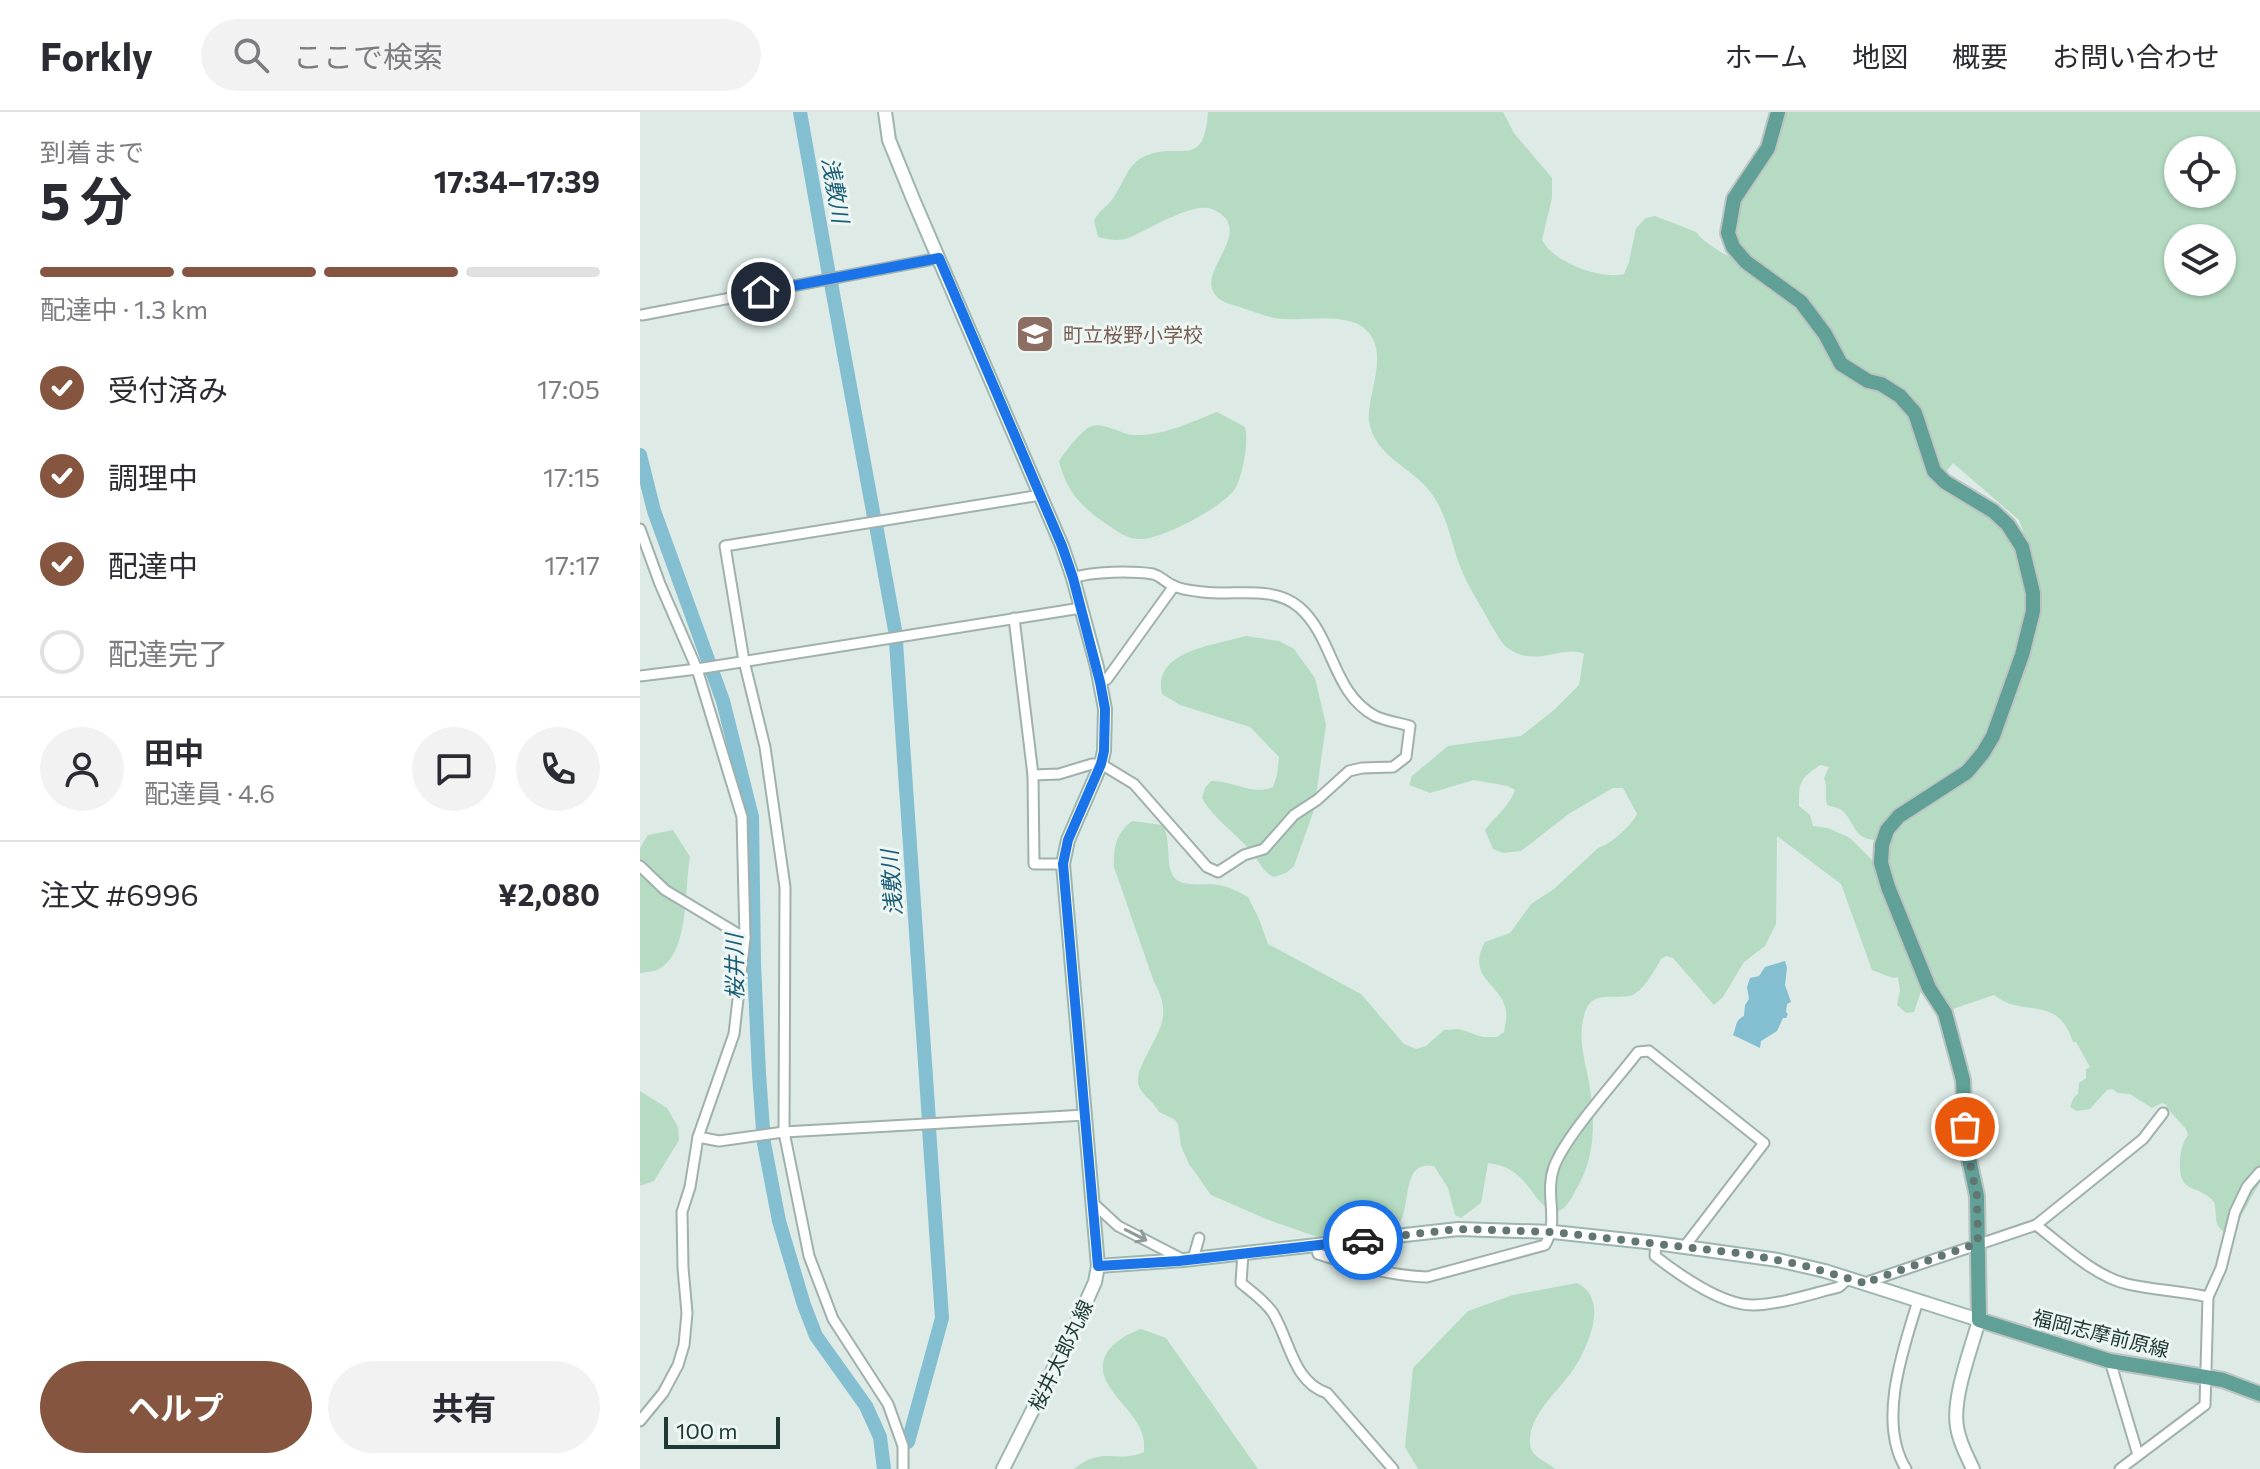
<!DOCTYPE html>
<html lang="ja">
<meta charset="utf-8">
<style>
body{margin:0;font-family:Commissioner,"Noto Sans JP",sans-serif;background:#f2f2f3;color:#2b2b33;height:100vh;display:flex;flex-direction:column;font-size:30px;white-space:nowrap}
*{box-sizing:border-box;margin:0}
p{font-size:26px;color:#7c7c81}
.icon{flex:none;width:44px;height:44px;fill:none;stroke:currentColor;stroke-width:2;stroke-linecap:round;stroke-linejoin:round}
.map{position:relative;flex:1;overflow:hidden}
.details{display:flex;flex-direction:column;background:#fff;width:640px}
.details>*{flex:none}
.fabs{position:absolute;left:1524px;top:24px;display:grid;gap:16px}
.fabs a{display:grid;place-items:center;width:72px;height:72px;border-radius:50%;background:#fff;box-shadow:0 2px 6px #0004;font-size:40px}
.scale{position:absolute;left:24px;bottom:20px;width:116px;box-sizing:border-box;padding-left:8px;border:4px solid #1f3935;border-top:0;font-size:22px;line-height:28px;white-space:nowrap;color:#1f3935;-webkit-text-stroke:6px #eef6f3;paint-order:stroke}
.pin{position:absolute;display:grid;place-items:center;width:68px;height:68px;color:#fff;margin:-34px;border:4px solid #fff;border-radius:50%;box-shadow:0 2px 8px #0007}
.courier{position:absolute;display:grid;place-items:center;width:80px;height:80px;margin:-40px;border:6px solid #1a73e8;border-radius:50%;background:#fff;color:#222;box-shadow:0 2px 10px #0007}
.head em{font-style:normal;font-weight:700}
.head div{display:flex;flex-direction:column-reverse}
.head{display:flex;align-items:center;justify-content:space-between;height:136px;padding:0 40px}
h1{font-size:52px;font-weight:700;line-height:60px}
.bar{display:grid;grid-template-columns:repeat(4,1fr);gap:12px 8px;align-content:center;height:96px;padding:0 40px}
.bar i{height:10px;border-radius:6px;background:#e1e1e2}
.bar .active{background:#865540}
.bar p{grid-column:span 4}
.line{display:flex;align-items:center;gap:20px;padding:0 40px;border-top:2px solid #e1e1e2}
.line div{flex:1}
.round{display:grid;place-items:center;flex:none;width:84px;height:84px;border-radius:42px;background:#f2f2f3}
ol{padding:0 40px;list-style:none}
li{display:flex;align-items:center;gap:24px;height:88px}
li p{margin-inline-start:auto}
li .icon{padding:8px;border-radius:50%;background:#865540;color:#fff;stroke-width:4}
li:last-child{color:#7c7c81}
li i{width:44px;height:44px;border:4px solid #e1e1e2;border-radius:50%}
.primary-button{display:flex;gap:16px;margin-top:auto;padding:16px 40px}
.primary-button a{flex:1;height:92px;border-radius:48px;background:#865540;color:#fff;font-size:32px;font-weight:700;line-height:92px;text-align:center}
.primary-button a+a{background:#f2f2f3;color:#2b2b33}
header{display:flex;align-items:center;gap:48px;box-sizing:border-box;height:112px;padding:0 40px;background:#fff;border-bottom:2px solid #e1e1e2}
header strong{font-size:38px}
nav{display:flex;gap:44px;margin-inline-start:auto;font-size:28px}
.search{width:560px;height:72px;background:#f2f2f3;display:flex;align-items:center;gap:20px;box-sizing:border-box;padding:0 28px;border-radius:44px;color:#7c7c81;font-size:30px}
main{display:flex;flex:1;min-height:0}
.map>svg:first-child{display:block}
</style>
<header>
<strong>Forkly</strong>
<div class="search"><svg class="icon" aria-label="search" viewBox="0 0 24 24"><circle cx="10" cy="10" r="6"/><path d="M15 15l6 6"/></svg>ここで検索</div>
<nav><a>ホーム</a><a>地図</a><a>概要</a><a>お問い合わせ</a></nav>
</header>
<main>
<section class="details">
<div class="head"><div><h1>5 分</h1><p>到着まで</p></div><em>17:34–17:39</em></div>
<div class="bar"><i class="active"></i><i class="active"></i><i class="active"></i><i></i><p>配達中 · 1.3 km</p></div>
<ol>
<li><svg class="icon" aria-label="check" viewBox="0 0 24 24"><path d="M5 12l5 5 9-10"/></svg>受付済み<p>17:05</p></li>
<li><svg class="icon" aria-label="check" viewBox="0 0 24 24"><path d="M5 12l5 5 9-10"/></svg>調理中<p>17:15</p></li>
<li><svg class="icon" aria-label="check" viewBox="0 0 24 24"><path d="M5 12l5 5 9-10"/></svg>配達中<p>17:17</p></li>
<li><i></i>配達完了</li>
</ol>
<div class="line" style="height:144px"><a class="round"><svg class="icon" aria-label="person" viewBox="0 0 24 24"><circle cx="12" cy="8" r="4"/><path d="M4 21q1-7 8-7t8 7"/></svg></a><div><b>田中</b><p>配達員 · 4.6</p></div><a class="round"><svg class="icon" aria-label="chat" viewBox="0 0 24 24"><path d="M4 5h16v11H9l-5 4z"/></svg></a><a class="round"><svg class="icon" aria-label="phone" viewBox="0 0 24 24"><path d="M5 4h4l2 5-3 2q2 4 5 5l2-3 5 2v4C11 20 4 13 5 4z"/></svg></a></div>
<div class="line" style="height:104px"><div>注文 #6996</div><b>¥2,080</b></div>
<div class="primary-button"><a>ヘルプ</a><a>共有</a></div>
</section>
<div class="map">
<svg width="1620" height="1357" viewBox="0 0 1620 1357">
<rect width="100%" height="100%" fill="#ddeae5"/>
<g fill="#b5dcc3" fill-rule="evenodd">
<path d="M568 0H863L874 21 912 66V86L902 128C913 150 960 168 984 162L989 150 996 116 1006 106 1015 104 1056 120C1068 137 1111 156 1130 162L1112 147 1097 124 1098 92 1131 41 1145 0H1620V1070L1595 1115 1585 1121C1572 1111 1578 1104 1574 1090 1557 1070 1538 1085 1540 1048 1541 1038 1542 1032 1548 1023L1546 1017 1526 995 1527 993 1522 991 1512 996 1490 982 1478 981 1472 977 1467 978 1450 997 1437 999 1430 995 1434 985 1438 982 1439 971 1446 966V957L1450 955 1436 930H1433C1417 881 1384 907 1354 883L1307 899 1290 867 1247 760 1246 745 1251 719 1273 701 1323 668 1354 638 1372 586 1393 509 1394 478 1385 425 1379 408 1313 351 1297 371C1319 392 1351 399 1371 423 1382 436 1393 480 1392 498 1390 523 1361 634 1342 647 1323 660 1296 667 1280 684 1276 689 1275 695 1271 700 1263 707 1251 704 1244 713 1241 717 1239 724 1235 728 1212 727 1214 706 1200 697 1196 695 1191 695 1187 693 1184 683 1188 676 1184 666L1189 655 1180 653C1159 668 1159 670 1159 694L1170 703 1173 714 1188 716 1210 726 1234 750 1253 779 1286 864 1274 900 1266 901 1257 893 1260 879 1258 865 1253 866 1232 858 1201 772 1137 724 1136 812 1125 834 1104 850 1083 885 1074 893 1033 846 1026 844 1021 847C1015 858 1002 882 989 884 969 887 950 878 944 904 938 925 944 945 948 965 955 1002 957 1041 938 1074 931 1087 929 1094 916 1101 889 1090 890 1056 848 1051L841 1091 821 1106 815 1103 808 1076 794 1054C763 1048 770 1088 762 1106 757 1120 745 1131 734 1141L721 1140 626 1107 571 1083 549 1052 541 1034 538 1012 534 1007 519 1000C514 989 499 982 498 970 497 962 502 953 505 946 521 915 532 902 514 870L474 755C473 736 476 721 492 709L523 713C531 729 526 748 532 762 540 778 566 770 579 773 590 775 599 780 608 785L619 807 628 832 721 882 764 932 776 937 786 934 804 918 819 917 843 925H857L864 920C865 914 867 906 866 900 863 871 825 868 845 830L870 821 891 792 914 777 958 736C971 732 991 714 997 702L983 676H973L930 701 881 739 863 741 853 737 845 718C855 704 870 694 875 678L868 674 834 668 790 681 769 673 772 664 808 634 881 624 914 598 939 573 944 542C922 532 898 556 869 537 861 532 856 520 851 513 841 493 827 474 820 454 811 430 807 402 791 381 773 355 735 346 729 309 726 282 752 239 724 216 704 201 669 209 646 207 631 207 614 200 600 195 590 192 579 190 574 181 558 157 618 117 572 97 553 89 506 119 488 126 478 130 468 127 458 125L454 108C459 100 464 96 470 90 482 77 486 53 503 45 539 28 564 60 568 0ZM1538 38H1582V82H1538ZM1538 126H1582V170H1538Z"/>
<path d="M577 300 605 315C609 329 603 362 596 375 586 394 519 429 499 427 488 427 480 421 471 415 445 399 426 380 419 349 425 340 442 317 452 314 465 310 480 322 494 323 524 324 551 310 577 300Z"/>
<path d="M606 524 639 529 654 537 675 566 686 613 674 698 654 754 646 761 634 765C622 759 621 752 613 742 598 722 574 708 562 686L565 676 571 669C592 668 612 684 633 675L637 663 639 645 610 615 540 593 522 582C512 538 577 533 606 524Z"/>
<path d="M33 718 50 745C44 777 50 840 19 857 14 860 5 860 0 861V736L8 723Z"/>
<polygon points="0,979 27,996 38,1015 39,1028 14,1069 0,1074"/>
<path d="M937 1171C970 1187 948 1235 933 1258 918 1280 888 1303 890 1332 891 1346 907 1349 915 1357H778L765 1335 773 1256 828 1199 873 1183Z"/>
<path d="M501 1217 526 1226 618 1357H434C463 1333 477 1352 504 1340 507 1310 483 1297 469 1274 451 1245 476 1226 501 1217Z"/>
</g>
<path fill="#83bed1" d="M1145 849 1147 856 1145 873 1151 890 1147 892 1146 900 1148 902 1146 906H1143L1137 919 1121 929 1120 936 1093 923C1097 915 1094 909 1104 904L1105 893 1109 887 1107 875 1110 866 1119 864 1125 855Z"/>
<g fill="none" stroke-linecap="round" stroke-linejoin="round">
<g stroke="#83bed1" stroke-width="14">
<polyline points="160,0 189,163"/>
<polyline points="191,171 234,405"/>
<polyline points="0,343 14,399 83,589 112,705 114,852 119,962 124,1031 139,1109 164,1193 176,1224 226,1294 240,1325 244,1357"/>
<polyline points="236,413 255,518"/>
<polyline points="256,530 289,1009"/>
<polyline points="268,1330 302,1206 289,1016"/>
</g>
<g stroke="#a0b1ad" stroke-width="13">
<g id="street">
<polyline points="2,203 299,146"/>
<polyline points="0,417 20,472 57,557 102,705 105,826 94,922 58,1025 50,1075 42,1100 43,1156 47,1201 44,1233 38,1253 23,1281 0,1309"/>
<polyline points="374,506 393,663 394,752 423,752"/>
<polyline points="0,564 57,557 441,496"/>
<polyline points="460,570 467,567 534,474"/>
<path d="M393 663 419 662 452 652H461L494 672 567 755 578 760 604 743 624 737 654 703 677 688 709 659 722 656 753 655 766 645 770 614C759 611 746 609 735 604 692 581 694 525 659 495 633 473 595 484 564 480 555 479 542 478 534 474 526 471 521 464 513 462 493 459 452 459 433 466"/>
<polyline points="0,754 25,778 105,826"/>
<polyline points="58,1025 79,1029 144,1020 445,1003"/>
<polyline points="453,1091 478,1114 544,1148"/>
<path d="M1396 1113C1422 1133 1454 1164 1487 1172 1513 1178 1541 1179 1568 1185"/>
<path d="M1016 1131 1015 1144C1038 1162 1083 1194 1114 1193 1142 1192 1171 1182 1199 1175L1208 1167"/>
<path d="M676 1134 678 1142C712 1153 751 1164 787 1165L905 1133C920 1108 904 1083 914 1055 926 1023 976 969 998 940L1009 939 1124 1031 1045 1134"/>
<path d="M603 1141 601 1171C613 1181 625 1189 633 1201 650 1229 653 1270 687 1281L753 1357"/>
<polyline points="553,1147 559,1126"/>
<polyline points="1228,1172 1230,1169 1396,1113 1503,1027 1523,1001"/>
<polyline points="1470,1249 1498,1343"/>
<polyline points="263,1357 263,1334 248,1292 193,1207 169,1144 144,1020 145,775 125,635 104,549 85,434 401,383"/>
<path d="M1266 1357C1237 1311 1263 1237 1278 1189"/>
<polyline points="1480,1357 1565,1293 1568,1185 1581,1156 1595,1100 1607,1075 1620,1060"/>
</g>
</g>
<g stroke="#9db6af" stroke-width="16">
<g id="secondary">
<polyline points="245,0 249,28 273,87 422,434 433,466 457,555 465,597 464,639 461,652 428,728 423,752 458,1154 455,1170 436,1212 363,1357"/>
<path d="M458 1154 544 1148 818 1117 913 1120 1016 1131 1138 1148 1185 1159 1339 1208C1331 1238 1312 1285 1317 1315 1319 1330 1327 1344 1333 1357"/>
</g>
</g>
<g stroke="#bcc4c2" stroke-width="18">
<polyline id="primary" points="1138,0 1128,36 1094,87 1088,121 1093,135 1106,150 1161,190 1185,222 1201,252 1228,269 1241,272 1260,284 1275,301 1294,359 1305,370 1353,399 1368,413 1382,435 1393,481 1393,499 1382,543 1353,624 1343,641 1327,660 1259,704 1247,718 1242,733 1241,751 1248,775 1289,876 1305,901 1323,968 1326,1033 1337,1084 1339,1208 1470,1249 1583,1268 1620,1282"/>
</g>
<use href="#street" stroke="#fff" stroke-width="9"/>
<use href="#secondary" stroke="#fff" stroke-width="12"/>
<use href="#primary" stroke="#61a096" stroke-width="14"/>
</g>
<defs><path id="oneway-shaft" d="M-6 0H5M1.5-3L5.5 0L1.5 3" fill="none" stroke-width="1.6" stroke-linecap="round" stroke-linejoin="round" transform="scale(2)"/></defs>
<use stroke="#8f9c9a" href="#oneway-shaft" transform="translate(496 1123) rotate(27)"/>
<g fill="none" stroke-linecap="round" stroke-linejoin="round">
<polyline stroke="#627773" stroke-width="8" stroke-dasharray="0 14.4" points="723,1128 818,1117 913,1120 1106,1142 1162,1153 1228,1172 1230,1169 1338,1131 1337,1084 1326,1033 1325,1015"/>
<polyline stroke="#1a73e8" stroke-width="10" points="121,180 299,146 422,434 433,466 460,570 465,597 464,639 461,652 428,728 423,752 458,1154 539,1149 723,1128"/>
</g>
<defs>
<g id="school-square" transform="scale(2)"><rect x="-9" y="-9" width="18" height="18" rx="4" fill="#8d6e63" stroke="#eef6f3"/><path d="M0-5L7-2L0 1L-7-2ZM-4 1L0 2.5L4 1V4Q0 6-4 4Z" fill="#fff"/></g>
</defs>
<g fill-rule="evenodd">
<use href="#school-square" x="395" y="222"/>
</g>
<g text-anchor="middle" dominant-baseline="central" stroke-width="6" stroke-linejoin="round" paint-order="stroke">
<g font-size="20" fill="#785e54" stroke="#eef6f3" text-anchor="start">
<text x="423" y="222">町立桜野小学校</text>
</g>
<g font-size="20" fill="#1f3935" stroke="#eef6f3">
<text transform="translate(1461 1221) rotate(14)">福岡志摩前原線</text>
<text transform="translate(420 1243) rotate(-64)">桜井太郎丸線</text>
</g>
<g font-size="22" font-style="italic" fill="#195d76" stroke="#eef6f3">
<text transform="translate(196 78) rotate(80)">浅敷川</text>
<text transform="translate(251 771) rotate(-94)">浅敷川</text>
<text transform="translate(94 855) rotate(-91)">桜井川</text>
</g>
</g>
</svg>
<div class="fabs">
<a><svg class="icon" aria-label="locate" viewBox="0 0 24 24"><circle cx="12" cy="12" r="6"/><path d="M12 2v4M12 18v4M2 12h4M18 12h4"/></svg></a>
<a><svg class="icon" aria-label="layers" viewBox="0 0 24 24"><path d="M12 4l9 5-9 5-9-5zM3 14l9 5 9-5"/></svg></a>
</div>
<div class="scale">100 m</div>
<div class="pin" style="left:1325px;top:1015px;background:#ea580c"><svg class="icon" aria-label="bag" viewBox="0 0 24 24"><path d="M5 8h14l-1 12H6zM9 8a3 3 0 0 1 6 0"/></svg></div>
<div class="pin" style="left:121px;top:180px;background:#1f2937"><svg class="icon" aria-label="home" viewBox="0 0 24 24"><path d="M3 11l9-7 9 7M6 9v11h12V9"/></svg></div>
<div class="courier" style="left:723px;top:1128px"><svg class="icon" aria-label="car" viewBox="0 0 24 24"><path d="M5 17H2v-5l4-1 3-4h7l3 4 3 1v5h-3M9 17h6M6 11h13"/><circle cx="7" cy="17" r="2"/><circle cx="17" cy="17" r="2"/></svg></div>
</div>
</main>
